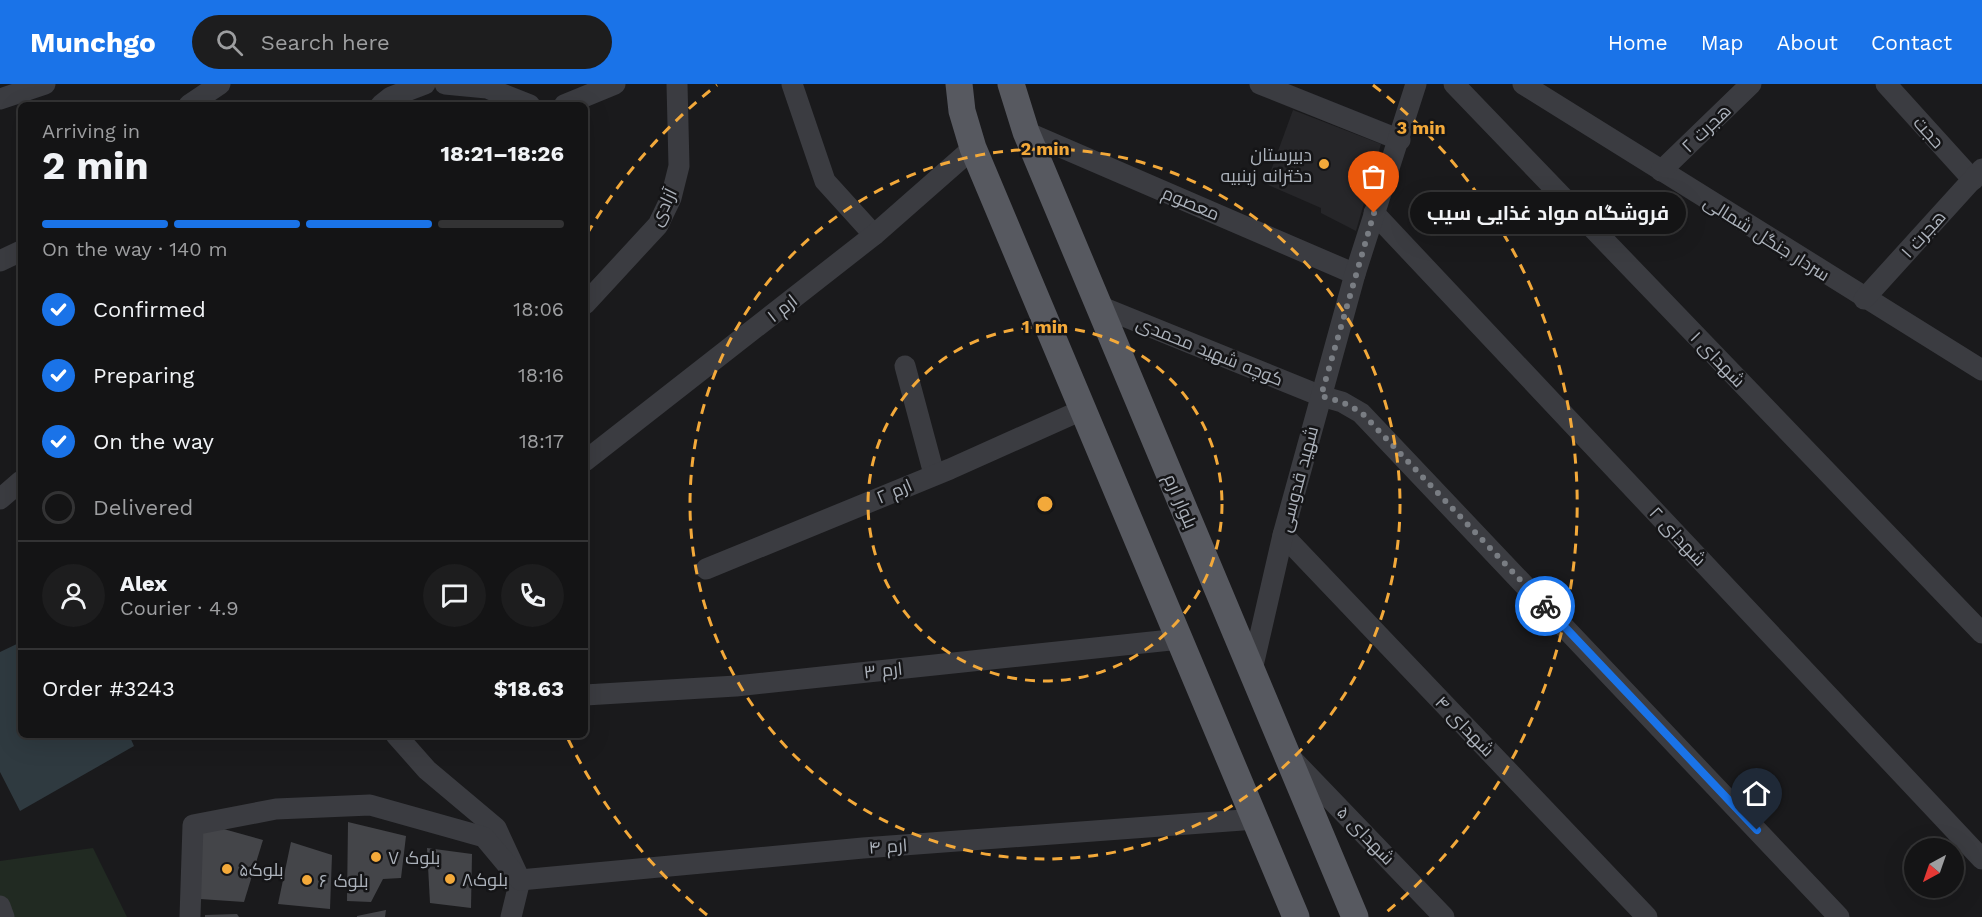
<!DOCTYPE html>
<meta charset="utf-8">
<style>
body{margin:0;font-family:"Work Sans",Cairo,sans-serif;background:#1d1d1e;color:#f1f3f6;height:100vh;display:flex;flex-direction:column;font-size:22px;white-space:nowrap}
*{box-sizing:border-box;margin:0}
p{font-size:20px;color:#9d9ea0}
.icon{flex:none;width:33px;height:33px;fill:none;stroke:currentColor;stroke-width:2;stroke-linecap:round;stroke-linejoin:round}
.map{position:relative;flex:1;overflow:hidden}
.side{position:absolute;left:18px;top:18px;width:570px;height:636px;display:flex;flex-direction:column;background:#141415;border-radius:9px;box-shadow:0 6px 24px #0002,0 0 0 2px #333334}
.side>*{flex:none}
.needle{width:39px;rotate:220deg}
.buttons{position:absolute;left:1904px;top:754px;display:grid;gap:12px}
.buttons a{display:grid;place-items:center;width:60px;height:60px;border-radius:50%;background:#141415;box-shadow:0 6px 24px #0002,0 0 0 2px #333334;font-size:30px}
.pin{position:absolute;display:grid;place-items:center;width:51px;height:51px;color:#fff;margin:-62px -26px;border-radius:50% 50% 50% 0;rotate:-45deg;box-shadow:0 0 6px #0007}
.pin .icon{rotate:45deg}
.courier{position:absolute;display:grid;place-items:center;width:60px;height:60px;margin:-30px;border:4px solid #1a73e8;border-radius:50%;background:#fff;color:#222;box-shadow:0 2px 8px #0007}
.bubble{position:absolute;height:42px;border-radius:21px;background:#141415;box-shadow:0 6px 24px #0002,0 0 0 2px #333334;font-size:20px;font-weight:700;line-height:42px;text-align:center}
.summary em{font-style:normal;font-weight:700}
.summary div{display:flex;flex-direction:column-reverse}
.summary{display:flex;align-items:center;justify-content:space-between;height:102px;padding:0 24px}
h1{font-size:39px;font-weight:700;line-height:45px}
.bar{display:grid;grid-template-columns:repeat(4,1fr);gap:9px 6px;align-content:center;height:72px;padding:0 24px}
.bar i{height:8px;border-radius:4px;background:#333334}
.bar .on{background:#1a73e8}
.bar p{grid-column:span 4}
.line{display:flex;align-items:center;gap:15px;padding:0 24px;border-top:2px solid #333334}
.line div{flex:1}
.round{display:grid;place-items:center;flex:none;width:63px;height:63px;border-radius:32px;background:#1d1d1e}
ol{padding:0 24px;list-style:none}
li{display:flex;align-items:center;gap:18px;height:66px}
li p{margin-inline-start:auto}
li .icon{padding:6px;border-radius:50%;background:#1a73e8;color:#fff;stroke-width:4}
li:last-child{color:#9d9ea0}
li i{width:33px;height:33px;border:3px solid #333334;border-radius:50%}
header{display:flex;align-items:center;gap:36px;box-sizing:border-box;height:84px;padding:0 30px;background:#1a73e8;color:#fff}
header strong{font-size:28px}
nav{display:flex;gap:33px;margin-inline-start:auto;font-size:21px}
.search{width:420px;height:54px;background:#1d1d1e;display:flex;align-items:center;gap:15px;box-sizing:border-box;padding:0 21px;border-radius:33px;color:#9d9ea0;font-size:22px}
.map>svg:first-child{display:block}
</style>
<header>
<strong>Munchgo</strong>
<div class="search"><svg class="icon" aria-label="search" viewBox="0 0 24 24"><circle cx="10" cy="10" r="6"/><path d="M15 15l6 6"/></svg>Search here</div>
<nav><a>Home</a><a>Map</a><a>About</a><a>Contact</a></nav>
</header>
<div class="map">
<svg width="1982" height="833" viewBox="0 0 1982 833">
<rect width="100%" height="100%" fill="#1a1a1c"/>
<polygon fill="#262629" points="1293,26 1381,60 1356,147 1321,129 1321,124 1266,100"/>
<polygon fill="#212a22" points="93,764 127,833 0,833 0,777"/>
<polygon fill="#2f3a40" points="21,558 21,651 129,651 134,662 20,727 0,688 0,568"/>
<g fill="#444549">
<polygon points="348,738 406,752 401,794 383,795 371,818 347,817"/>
<polygon points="202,739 263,756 244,818 200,815"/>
<polygon points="291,758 332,771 330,825 278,820"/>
<polygon points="427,764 472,770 471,824 430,819"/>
<polygon points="386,826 385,833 357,833 357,832"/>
<polygon points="237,830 239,833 205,833 205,831"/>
</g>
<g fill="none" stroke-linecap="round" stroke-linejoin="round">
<g stroke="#3b3c41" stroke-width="21">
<polyline points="445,0 487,4 530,21"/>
<polyline points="792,0 825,97 874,151"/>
<polyline points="1260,0 1400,56"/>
<polyline points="1454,0 1982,549"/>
<polyline points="1523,0 1982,286"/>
<polyline points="1886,0 1973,96"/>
<polyline points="0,15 45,0"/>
<polyline points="189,21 220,0"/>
<polyline points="381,21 391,13 425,0"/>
<polyline points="564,21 615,0"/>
<polyline points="1026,48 1355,190"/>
<polyline points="1661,87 1751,0"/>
<polyline points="1374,129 1982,775"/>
<polyline points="0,177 21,167"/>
<polyline points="1864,215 1982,85"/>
<polyline points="585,220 658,141 671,114 679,82 677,0"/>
<polyline points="1099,222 1321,312 1342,318 1361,329 1839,833"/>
<polyline points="905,282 934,390"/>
<polyline points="585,377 874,151 973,64"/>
<polyline points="0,415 21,397"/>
<polyline points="1283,451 1647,833"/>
<polyline points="706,485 950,385 1082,326"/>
<polyline points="1252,586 1283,451 1355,190 1416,0"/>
<polyline points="585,611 736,602 1180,555"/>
<polyline points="396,651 427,686 496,744 520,796 511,833"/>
<polyline points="1293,676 1444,833"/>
<polyline points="0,822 4,833"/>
<polyline points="190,833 193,741 276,725 370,721 484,753 520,796 863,764 1256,735"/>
</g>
<g stroke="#575960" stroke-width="27">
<polyline points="959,0 962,27 973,64 1296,833"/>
<polyline points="1011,0 1026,48 1355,833"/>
</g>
</g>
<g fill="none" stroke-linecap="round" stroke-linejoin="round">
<polyline stroke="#797d83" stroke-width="6" stroke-dasharray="0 10.8" points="1374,129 1321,312 1342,318 1361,328 1545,522"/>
<polyline stroke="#1a73e8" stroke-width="8" points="1545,522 1757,746"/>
</g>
<g fill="none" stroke="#f3a93a" stroke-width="3" stroke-dasharray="10 8">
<circle cx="1045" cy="420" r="177"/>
<circle cx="1045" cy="420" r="355"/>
<path d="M707 831A532 532 0 0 1 567 653M587 150A532 532 0 0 1 717 1M1373 1A532 532 0 0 1 1383 831"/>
</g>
<g fill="#f3a93a" stroke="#151517" stroke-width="2">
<circle cx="1324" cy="80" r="6"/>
<circle cx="376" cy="773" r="6"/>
<circle cx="227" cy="785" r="6"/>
<circle cx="450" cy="795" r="6"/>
<circle cx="307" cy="796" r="6"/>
</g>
<g text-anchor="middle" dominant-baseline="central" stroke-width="5" stroke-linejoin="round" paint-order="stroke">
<g font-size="18" fill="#acb2bb" stroke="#151517">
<text transform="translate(1706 44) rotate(-44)">هجرت ۲</text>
<text transform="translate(1929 48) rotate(48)">حجت</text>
<text transform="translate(1191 119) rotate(23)">معصوم</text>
<text transform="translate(663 123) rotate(-64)">آزادی</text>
<text transform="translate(1923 150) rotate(-48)">هجرت ۱</text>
<text transform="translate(1767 154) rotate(32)">سردار جنگل شمالی</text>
<text transform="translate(782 224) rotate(-38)">ارم ۱</text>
<text transform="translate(1210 267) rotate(22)">کوچه شهید محمدی</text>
<text transform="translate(1718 275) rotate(46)">شهدای ۱</text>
<text transform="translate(1298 395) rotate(-75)">شهید قدوسی</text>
<text transform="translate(894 407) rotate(-23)">ارم ۲</text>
<text transform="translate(1181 417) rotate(67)">بلوار ارم</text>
<text transform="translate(1678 452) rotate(47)">شهدای ۲</text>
<text transform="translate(883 586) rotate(-6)">ارم ۳</text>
<text transform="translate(1465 642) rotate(46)">شهدای ۴</text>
<text transform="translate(1366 751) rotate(46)">شهدای ۵</text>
<text transform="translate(888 762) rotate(-4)">ارم ۴</text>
</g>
<g font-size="18" fill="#acb2bb" stroke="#151517" text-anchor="start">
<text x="1312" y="70" text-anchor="end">دبیرستان<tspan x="1312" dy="21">دخترانه زینبیه</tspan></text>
<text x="388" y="773">بلوک ۷</text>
<text x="239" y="785">بلوک۵</text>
<text x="462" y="795">بلوک۸</text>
<text x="319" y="796">بلوک ۶</text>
</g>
</g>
<circle cx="1045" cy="420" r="9" fill="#f3a93a" stroke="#151517" stroke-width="3"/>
<g font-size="18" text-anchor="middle" font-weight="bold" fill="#f3a93a" stroke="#151517" stroke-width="5" stroke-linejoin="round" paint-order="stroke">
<text x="1421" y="50">3 min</text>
<text x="1045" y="71">2 min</text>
<text x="1045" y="249">1 min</text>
</g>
</svg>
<div class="buttons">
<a><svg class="needle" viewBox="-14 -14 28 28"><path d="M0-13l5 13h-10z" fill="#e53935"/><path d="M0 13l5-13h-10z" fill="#9d9ea0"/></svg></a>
</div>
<div class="pin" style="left:1374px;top:129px;background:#ea580c"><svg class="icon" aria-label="bag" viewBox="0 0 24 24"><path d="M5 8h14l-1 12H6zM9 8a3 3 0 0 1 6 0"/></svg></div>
<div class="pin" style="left:1757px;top:746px;background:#1f2937"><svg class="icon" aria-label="home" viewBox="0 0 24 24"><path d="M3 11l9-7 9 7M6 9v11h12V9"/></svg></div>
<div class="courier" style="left:1545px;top:522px"><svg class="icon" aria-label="bike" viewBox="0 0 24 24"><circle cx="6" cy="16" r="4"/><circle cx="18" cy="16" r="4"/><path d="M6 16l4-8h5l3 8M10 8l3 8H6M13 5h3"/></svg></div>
<div class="bubble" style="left:1410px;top:108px;width:276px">فروشگاه مواد غذایی سیب</div>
<section class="side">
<div class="summary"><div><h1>2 min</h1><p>Arriving in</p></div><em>18:21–18:26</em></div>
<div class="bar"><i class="on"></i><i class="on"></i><i class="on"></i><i></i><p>On the way · 140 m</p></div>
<ol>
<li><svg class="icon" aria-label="check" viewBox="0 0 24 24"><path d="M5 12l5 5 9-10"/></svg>Confirmed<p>18:06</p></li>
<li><svg class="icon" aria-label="check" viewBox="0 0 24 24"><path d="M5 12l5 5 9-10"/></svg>Preparing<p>18:16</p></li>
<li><svg class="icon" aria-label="check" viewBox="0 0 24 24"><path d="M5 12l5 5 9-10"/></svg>On the way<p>18:17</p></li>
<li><i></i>Delivered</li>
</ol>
<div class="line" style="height:108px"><a class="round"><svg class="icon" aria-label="person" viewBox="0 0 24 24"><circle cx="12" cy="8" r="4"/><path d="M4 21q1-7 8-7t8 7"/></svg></a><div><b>Alex</b><p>Courier · 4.9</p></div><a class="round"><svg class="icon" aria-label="chat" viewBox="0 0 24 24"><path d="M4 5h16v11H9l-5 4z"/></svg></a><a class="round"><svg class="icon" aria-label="phone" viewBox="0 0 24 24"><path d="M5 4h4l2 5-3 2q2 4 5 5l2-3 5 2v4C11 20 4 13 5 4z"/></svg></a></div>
<div class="line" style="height:78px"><div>Order #3243</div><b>$18.63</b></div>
</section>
</div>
